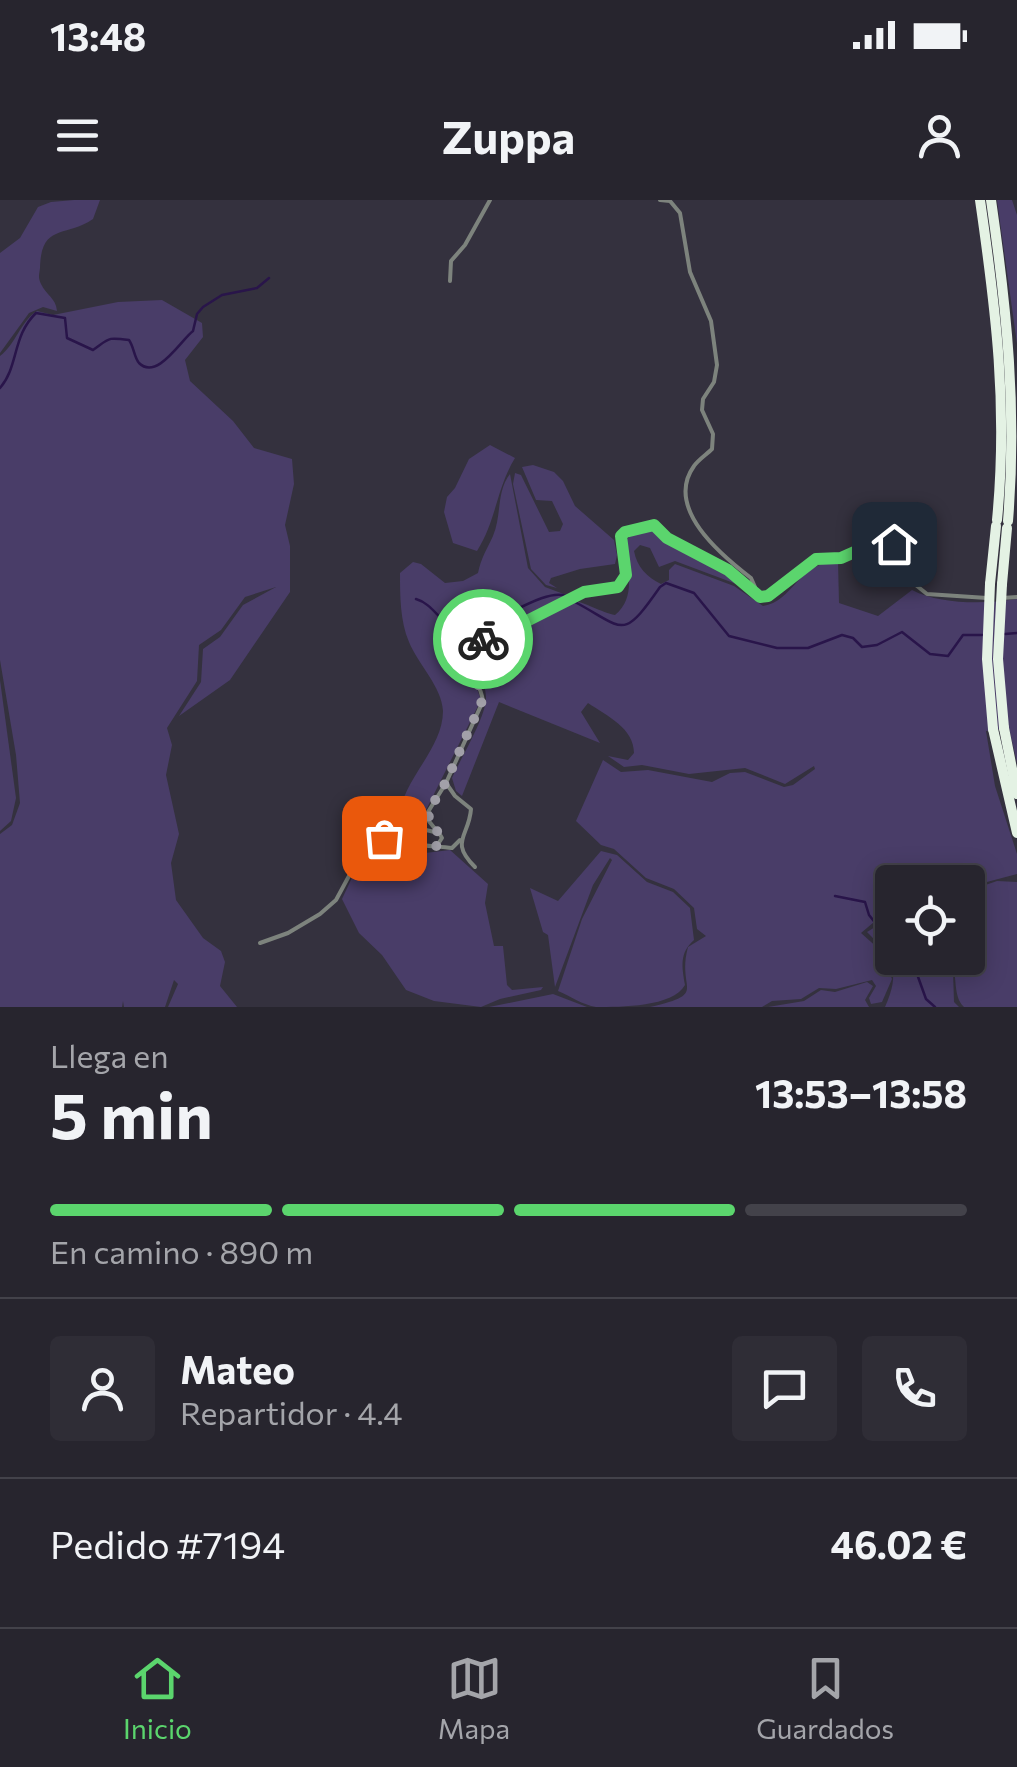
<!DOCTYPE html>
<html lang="es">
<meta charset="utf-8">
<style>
body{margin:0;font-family:Commissioner,sans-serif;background:#2f2d36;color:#f1f3f6;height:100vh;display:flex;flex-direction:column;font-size:38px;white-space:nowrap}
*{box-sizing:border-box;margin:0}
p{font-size:32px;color:#a4a5aa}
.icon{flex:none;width:55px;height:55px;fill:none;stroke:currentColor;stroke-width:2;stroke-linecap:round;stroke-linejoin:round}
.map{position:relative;height:807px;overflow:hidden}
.side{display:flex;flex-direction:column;background:#27252e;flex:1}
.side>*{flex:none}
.tools{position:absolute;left:875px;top:665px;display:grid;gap:20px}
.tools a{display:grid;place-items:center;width:110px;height:110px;border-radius:10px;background:#27252e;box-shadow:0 5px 25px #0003,0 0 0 2px #43424a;font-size:50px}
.pin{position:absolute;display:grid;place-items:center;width:85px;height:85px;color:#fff;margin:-42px;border-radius:20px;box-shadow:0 5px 15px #0006}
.courier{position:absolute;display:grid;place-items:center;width:100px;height:100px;margin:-50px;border:8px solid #5bd56d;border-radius:50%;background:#fff;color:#222;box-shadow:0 2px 12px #0007}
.overview em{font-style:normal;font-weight:700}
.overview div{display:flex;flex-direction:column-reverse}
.overview{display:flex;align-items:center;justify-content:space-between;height:170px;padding:0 50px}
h1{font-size:65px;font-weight:700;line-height:75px}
.bar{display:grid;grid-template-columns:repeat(4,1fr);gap:15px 10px;align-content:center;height:120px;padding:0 50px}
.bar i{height:12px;border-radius:8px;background:#43424a}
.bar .current{background:#5bd56d}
.bar p{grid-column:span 4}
.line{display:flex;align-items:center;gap:25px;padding:0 50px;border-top:2px solid #43424a}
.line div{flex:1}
.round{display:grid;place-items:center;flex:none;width:105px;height:105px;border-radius:10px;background:#2f2d36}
.status{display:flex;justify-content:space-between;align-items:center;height:70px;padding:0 50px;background:#27252e;direction:ltr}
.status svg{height:28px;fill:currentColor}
header{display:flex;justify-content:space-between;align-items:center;height:130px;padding:0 50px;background:#27252e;font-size:45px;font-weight:700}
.menu{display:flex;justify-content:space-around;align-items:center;height:140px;border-top:2px solid #43424a;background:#27252e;font-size:28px;color:#a4a5aa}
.menu a{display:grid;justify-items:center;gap:5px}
.menu .current{color:#5bd56d}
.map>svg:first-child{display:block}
</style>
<div class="status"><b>13:48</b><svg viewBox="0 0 49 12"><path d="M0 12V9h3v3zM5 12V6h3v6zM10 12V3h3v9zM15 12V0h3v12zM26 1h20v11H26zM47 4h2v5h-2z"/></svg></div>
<header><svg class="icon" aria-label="menu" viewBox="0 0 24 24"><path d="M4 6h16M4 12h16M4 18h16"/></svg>Zuppa<svg class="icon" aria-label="person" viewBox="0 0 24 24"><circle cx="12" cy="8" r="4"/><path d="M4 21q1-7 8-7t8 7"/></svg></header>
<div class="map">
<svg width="1017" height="807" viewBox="0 0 1017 807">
<rect width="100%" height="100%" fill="#34313e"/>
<g fill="#493d68">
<path d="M74 0H100L93 19C65 38 41 23 40 68 39 76 38 77 41 84 46 95 56 98 57 111L43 107 29 113 0 153V53L20 38 38 7 51 2Z"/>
<polygon points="997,0 1012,0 1017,15 1017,144"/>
<path d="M162 100 202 123 203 137 185 160 190 181 233 221 254 248 292 259 294 284 285 325 290 346V392L230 480 179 516 201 482 203 449 220 437 243 405 276 387 245 397 221 430 199 445 197 481 167 528 172 545 166 575 179 634 171 663 176 700 203 738 221 751 225 762 220 786 237 807H168L178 784 174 780 165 807H124L123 801 122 807H0V634L12 625 20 603 16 555 0 460V156C16 144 20 122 37 111L53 115 118 102Z"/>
<path d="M490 245 515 258C496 289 497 319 477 351L453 343 444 312 447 297 455 288 469 259Z"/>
<polygon points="533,265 554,272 563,281 575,306 614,340 617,355 615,364 580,369 551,378 549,383 557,388 546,385 531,369 513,284 515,273 521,275 549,332 560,331 563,324 552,301 536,300 522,267"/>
<path d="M510 274 528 368 545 387 569 396C539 412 509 427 478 439 466 444 459 440 448 448L476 486 481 500 421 620 399 619C401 580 443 550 443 511 442 487 418 464 409 442 400 421 400 395 400 373L413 362 421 364 445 383 463 381 478 373C481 358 487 349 493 336 502 315 496 292 510 274Z"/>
<path d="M653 329 666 342 700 356 739 385 675 361 659 367 650 348 640 345 634 351C637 367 647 377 661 384L669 380V370L675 364 734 386 763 406C793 402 797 363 838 361L839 403 878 416 912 390C941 405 986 404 1017 399V563L1009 528 986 531 995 586 1017 654V674L968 687V682H892V724L874 722 861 733 880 750 892 779 882 802 871 804 869 798 876 786 872 780 836 789 819 788 801 799 772 801 762 807H650C710 793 676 791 688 747L706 736 697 729 694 708 674 689 646 678 614 649 601 645 576 621 603 560 621 572 648 570 712 582 730 573 745 572 784 587 793 585 815 569 814 566 785 584 745 568 689 574 642 565 624 567 608 556 628 560 634 553C634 528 607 516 588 503L581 512 600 543 499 502 462 596 456 591 452 578C460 560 487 515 486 497 486 480 473 469 472 452 486 437 511 434 529 424 542 417 556 405 571 401 579 399 602 413 615 415 637 397 628 367 622 344L633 333Z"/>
<polygon points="0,480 16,598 11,621 0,631"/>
<polygon points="393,641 404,649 425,653 450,650 488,684 485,703 494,746 503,746 507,785 512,790 543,787 541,790 500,799 481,807 434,801 406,790 382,755 359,733 342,699 365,650"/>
<path d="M601 651 617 655 647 682 673 692 690 708 694 740C679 753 682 767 685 785 673 807 621 807 596 807 583 805 570 796 558 791L582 719 612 660 610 658 593 685 555 787 548 735 543 732 530 688 558 701Z"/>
<path d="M997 681 1017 682V807H964C952 796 958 773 951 758H968V691Z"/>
<path d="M880 724 892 727V758H948L953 771 954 802 959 807H885C901 772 893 758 867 732Z"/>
<polygon points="867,782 873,786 865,800 869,807 768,807 804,801 821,790 835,792"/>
<polygon points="553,794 587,807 489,807"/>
</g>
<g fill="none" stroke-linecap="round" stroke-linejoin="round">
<g stroke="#29154a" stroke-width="2.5">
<path d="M0 188C19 166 12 136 36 113L65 118 67 138 93 150C110 138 107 137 129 140 134 147 134 157 139 163 157 181 181 140 193 131L197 114 203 107 222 95 257 88 269 78"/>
<path d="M416 399C437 405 443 433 469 429 496 425 545 387 566 396"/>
<path d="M573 401C625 428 621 443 660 387L666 383 694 393 729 436 777 448H808L842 435 853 438 862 447 877 445 902 432 930 454 948 456 963 435H982"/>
<polyline points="1005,434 1017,433"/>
<polyline points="835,696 865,702 869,715 892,744"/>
<polyline points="900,758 917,774 926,799 935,807"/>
</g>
<g stroke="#7d837d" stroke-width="4">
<path d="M660 0 670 1 680 13 690 72 711 121 717 165 714 182 703 199 702 210 713 234 712 249C707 254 698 260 694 266 664 308 721 355 751 378L755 387 753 392"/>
<polyline points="450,81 451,61 465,45 490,0"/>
<polyline points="1002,398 1017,397"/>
<path d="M446 583 455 596 471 609C469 637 449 641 475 667"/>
<polyline points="430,613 428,620 436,630"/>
<path d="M406 626 423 620 446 583 483 501C480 480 464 467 472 445L584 392 618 387 627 375 620 343 625 332 654 325 667 338 728 370 760 397 768 396 816 359 841 358 887 338 894 344 897 370 927 394 987 398"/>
<path d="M436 647 442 638 439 633 404 625 397 628 396 636C411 648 434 645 452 648L460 640"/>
<polyline points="260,743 288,733 320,714 336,700 363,650 397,628"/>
</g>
<g stroke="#e4f2e4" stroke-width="10">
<path d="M980 0C996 111 1008 207 997 320"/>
<path d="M991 0C1007 110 1017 210 1008 321"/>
<polyline points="990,384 996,326"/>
<polyline points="1002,384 1007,328"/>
<polyline points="1004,528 1017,594"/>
<polyline points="993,529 1017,633"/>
</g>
<g stroke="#e4f2e4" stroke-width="10">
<polyline points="990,384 987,459 993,529"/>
<polyline points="1002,384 998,459 1004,528"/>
</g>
</g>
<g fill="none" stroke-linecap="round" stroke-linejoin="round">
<polyline stroke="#a2a0a9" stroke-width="10" stroke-dasharray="0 18" points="384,638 434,648 440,643 441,636 428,620 431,607 446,582 482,501 481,490 469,466 472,446 483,439"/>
<polyline stroke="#5bd56d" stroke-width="12" points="483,439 515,427 584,392 618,387 626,375 621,336 625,332 654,325 667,338 728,370 760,397 768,396 816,359 841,358 886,338 894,344"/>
</g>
</svg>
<div class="tools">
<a><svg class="icon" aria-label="locate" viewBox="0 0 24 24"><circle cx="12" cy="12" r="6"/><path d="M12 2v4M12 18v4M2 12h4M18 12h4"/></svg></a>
</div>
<div class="pin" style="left:384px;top:638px;background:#ea580c"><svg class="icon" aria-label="bag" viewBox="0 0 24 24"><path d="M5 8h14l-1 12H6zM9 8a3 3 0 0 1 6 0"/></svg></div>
<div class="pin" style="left:894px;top:344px;background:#1f2937"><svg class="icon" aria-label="home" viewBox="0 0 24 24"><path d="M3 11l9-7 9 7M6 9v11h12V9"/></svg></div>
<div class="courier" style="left:483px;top:439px"><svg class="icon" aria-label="bike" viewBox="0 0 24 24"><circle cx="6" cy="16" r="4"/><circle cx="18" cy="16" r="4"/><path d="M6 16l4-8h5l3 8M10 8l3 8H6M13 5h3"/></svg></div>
</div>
<section class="side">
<div class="overview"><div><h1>5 min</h1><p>Llega en</p></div><em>13:53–13:58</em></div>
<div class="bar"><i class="current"></i><i class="current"></i><i class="current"></i><i></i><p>En camino · 890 m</p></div>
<div class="line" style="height:180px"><a class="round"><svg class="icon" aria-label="person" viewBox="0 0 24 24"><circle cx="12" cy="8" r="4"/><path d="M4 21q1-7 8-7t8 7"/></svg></a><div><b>Mateo</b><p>Repartidor · 4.4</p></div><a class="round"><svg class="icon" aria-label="chat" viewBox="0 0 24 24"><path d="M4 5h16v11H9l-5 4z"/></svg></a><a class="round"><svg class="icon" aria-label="phone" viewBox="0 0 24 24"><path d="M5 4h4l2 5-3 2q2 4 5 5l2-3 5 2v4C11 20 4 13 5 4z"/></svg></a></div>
<div class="line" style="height:130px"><div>Pedido #7194</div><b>46.02 €</b></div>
</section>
<nav class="menu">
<a class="current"><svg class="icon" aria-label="home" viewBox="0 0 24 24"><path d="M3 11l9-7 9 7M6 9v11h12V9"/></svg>Inicio</a>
<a><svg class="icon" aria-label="map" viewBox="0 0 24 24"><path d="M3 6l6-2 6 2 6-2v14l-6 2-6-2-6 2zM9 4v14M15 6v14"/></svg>Mapa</a>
<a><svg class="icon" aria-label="saved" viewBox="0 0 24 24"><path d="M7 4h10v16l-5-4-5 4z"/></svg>Guardados</a>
</nav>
